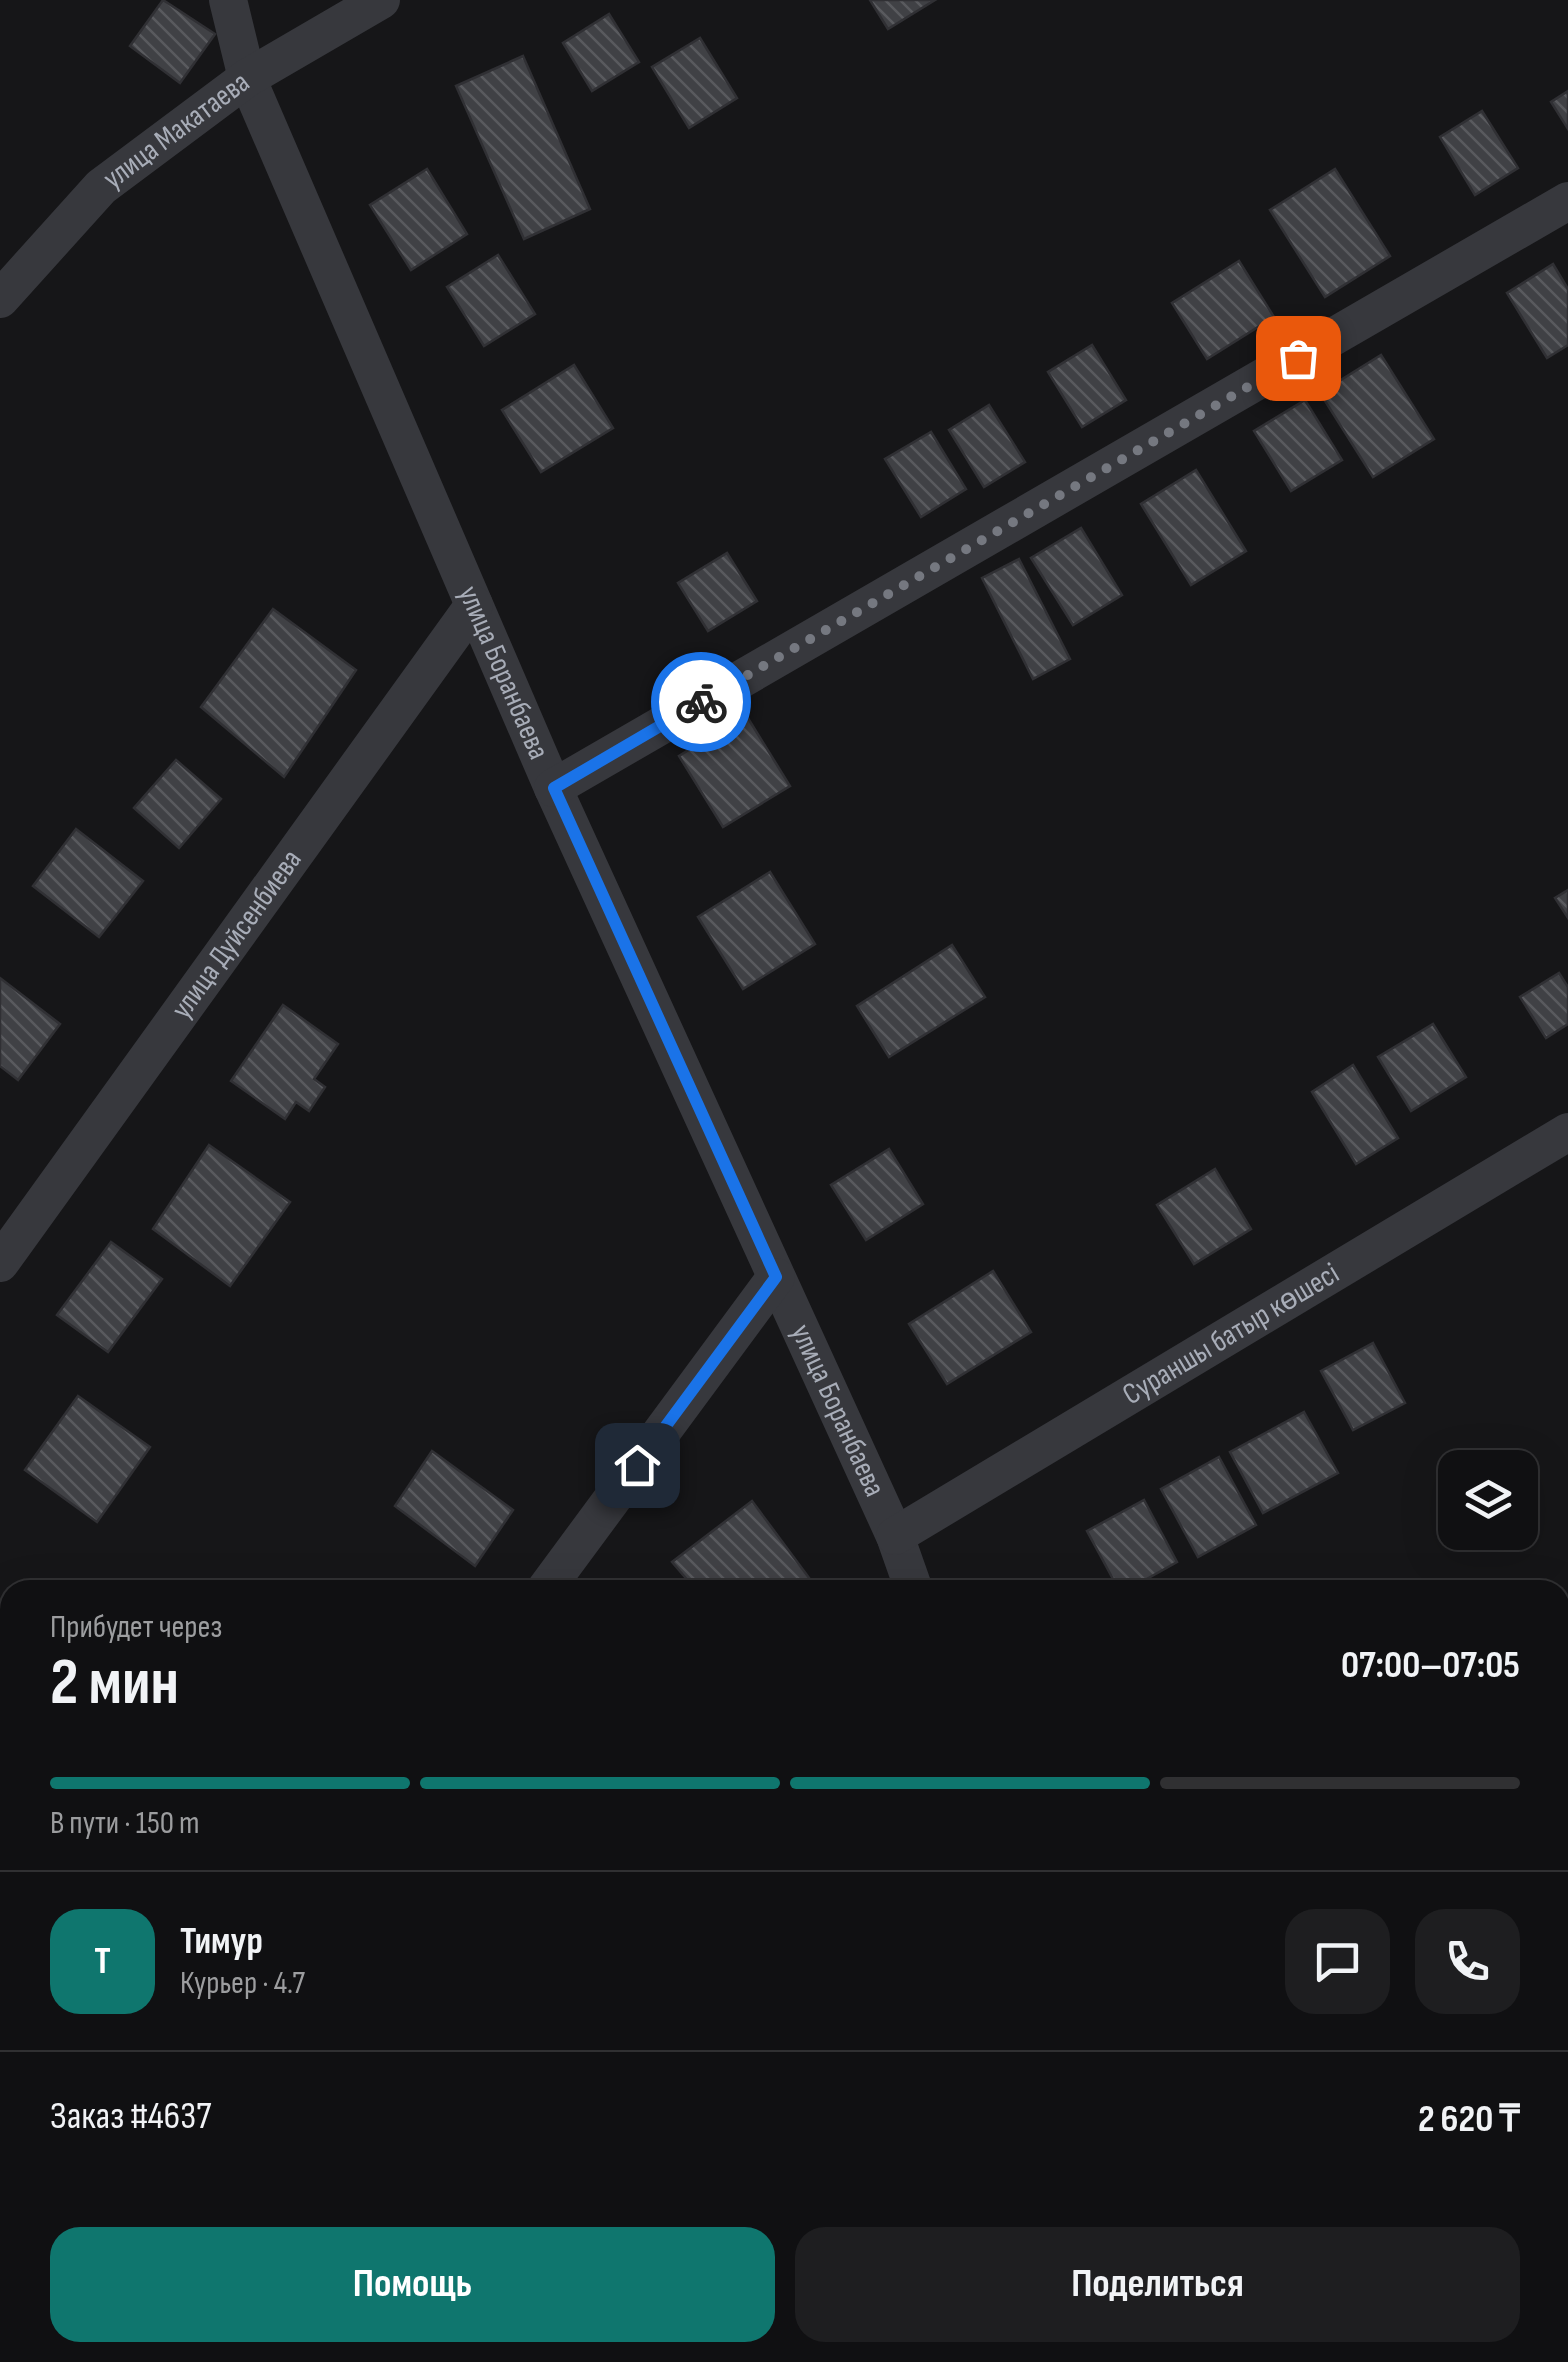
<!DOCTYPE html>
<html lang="ru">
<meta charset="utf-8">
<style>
body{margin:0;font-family:"Sofia Sans Condensed",sans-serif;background:#1e1e20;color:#f1f3f6;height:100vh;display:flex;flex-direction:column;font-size:38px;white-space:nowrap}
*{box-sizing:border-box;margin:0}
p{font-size:32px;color:#9c9d9f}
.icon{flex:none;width:55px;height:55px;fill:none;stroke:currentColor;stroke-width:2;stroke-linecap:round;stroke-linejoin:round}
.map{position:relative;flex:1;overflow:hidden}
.panel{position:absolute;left:0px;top:1580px;width:1570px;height:782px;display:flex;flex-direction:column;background:#101012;border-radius:30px 30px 0 0;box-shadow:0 10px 40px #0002,0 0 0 2px #303032}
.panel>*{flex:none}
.tools{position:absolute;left:1438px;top:1450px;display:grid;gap:20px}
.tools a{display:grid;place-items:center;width:100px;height:100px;border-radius:20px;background:#101012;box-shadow:0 10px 40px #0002,0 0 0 2px #303032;font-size:50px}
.pin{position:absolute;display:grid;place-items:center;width:85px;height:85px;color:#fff;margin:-42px;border-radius:20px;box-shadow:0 5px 15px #0006}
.courier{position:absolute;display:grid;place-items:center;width:100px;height:100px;margin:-50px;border:8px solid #1a73e8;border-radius:50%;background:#fff;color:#222;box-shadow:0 2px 12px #0007}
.head em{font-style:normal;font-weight:700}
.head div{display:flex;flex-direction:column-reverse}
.head{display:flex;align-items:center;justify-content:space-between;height:170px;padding:0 50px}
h1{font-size:65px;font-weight:700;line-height:75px}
.bar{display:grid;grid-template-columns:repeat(4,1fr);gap:15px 10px;align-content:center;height:120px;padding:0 50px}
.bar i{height:12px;border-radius:8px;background:#303032}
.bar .selected{background:#0f766e}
.bar p{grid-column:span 4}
.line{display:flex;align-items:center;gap:25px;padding:0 50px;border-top:2px solid #303032}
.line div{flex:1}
.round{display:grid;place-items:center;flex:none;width:105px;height:105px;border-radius:30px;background:#1e1e20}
.button{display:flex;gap:20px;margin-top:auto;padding:20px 50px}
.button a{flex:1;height:115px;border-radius:30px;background:#0f766e;color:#fff;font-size:40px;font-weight:700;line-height:115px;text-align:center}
.button a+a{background:#1e1e20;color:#f1f3f6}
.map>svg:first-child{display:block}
</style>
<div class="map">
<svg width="1568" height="2362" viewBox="0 0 1568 2362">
<defs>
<pattern id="building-back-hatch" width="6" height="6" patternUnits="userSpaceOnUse" patternTransform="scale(2.5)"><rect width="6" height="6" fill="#404145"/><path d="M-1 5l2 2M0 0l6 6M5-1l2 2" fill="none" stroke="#595a5e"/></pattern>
</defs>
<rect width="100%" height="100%" fill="#161618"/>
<g fill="url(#building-back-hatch)" stroke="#303034" stroke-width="2.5">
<polygon points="163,0 215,34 180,83 130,46"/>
<polygon points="870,0 935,0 888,29"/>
<polygon points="609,14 639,62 592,91 563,43"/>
<polygon points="700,38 737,98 689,128 652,67"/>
<polygon points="523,56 590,209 524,239 456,86"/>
<polygon points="1568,91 1568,129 1551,102"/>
<polygon points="1482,111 1518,168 1475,195 1440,137"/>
<polygon points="427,169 467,234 411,270 370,205"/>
<polygon points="1335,169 1390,256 1325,297 1270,210"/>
<polygon points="498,255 535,314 484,346 447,287"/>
<polygon points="1239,261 1274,317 1207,359 1172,303"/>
<polygon points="1553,264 1568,289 1568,345 1547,358 1507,293"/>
<polygon points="1092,345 1126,400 1082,427 1048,372"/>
<polygon points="1381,355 1434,439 1373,477 1320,393"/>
<polygon points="574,365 613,428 541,472 502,410"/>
<polygon points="1305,400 1342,460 1291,491 1254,431"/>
<polygon points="989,405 1025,462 984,487 949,430"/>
<polygon points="931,432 966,489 921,517 885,459"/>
<polygon points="1196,470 1246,551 1191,585 1141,504"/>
<polygon points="1081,528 1122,595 1073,625 1031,558"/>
<polygon points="727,553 757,601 708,631 678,583"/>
<polygon points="1019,559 1070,659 1033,679 982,578"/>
<polygon points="273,609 356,670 284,777 201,707"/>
<polygon points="746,715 790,786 723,827 679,756"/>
<polygon points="176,760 221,799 179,848 134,808"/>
<polygon points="76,829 143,881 99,937 33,886"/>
<polygon points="770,872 815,944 743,989 698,917"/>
<polygon points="1568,890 1568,918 1555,898"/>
<polygon points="952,945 985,997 889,1057 857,1006"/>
<polygon points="1559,973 1568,987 1568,1024 1546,1038 1520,997"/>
<polygon points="0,978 60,1024 18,1080 0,1066"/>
<polygon points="283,1005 338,1044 314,1079 325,1087 309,1111 296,1102 285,1119 231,1081"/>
<polygon points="1433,1024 1466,1077 1411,1111 1378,1057"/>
<polygon points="1353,1065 1398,1138 1356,1164 1312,1092"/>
<polygon points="209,1145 290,1202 230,1286 153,1229"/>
<polygon points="889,1149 923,1204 866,1240 831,1185"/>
<polygon points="1215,1169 1251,1229 1194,1264 1157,1205"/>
<polygon points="111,1242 162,1279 108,1352 57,1315"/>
<polygon points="993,1271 1031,1332 947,1384 909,1324"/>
<polygon points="1373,1343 1405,1403 1353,1430 1321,1371"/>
<polygon points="78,1396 150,1447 97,1522 25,1470"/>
<polygon points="1304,1412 1338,1473 1263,1513 1230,1452"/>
<polygon points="432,1451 513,1510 475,1566 395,1506"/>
<polygon points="1219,1457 1256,1525 1198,1557 1161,1489"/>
<polygon points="1144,1500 1177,1562 1127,1590 1119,1590 1087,1531"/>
<polygon points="752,1501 818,1590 696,1590 672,1562"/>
<polygon points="1568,1823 1568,1890 1563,1892 1560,1885 1560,1827"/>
<polygon points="1568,2046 1568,2129 1563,2132 1560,2125 1560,2050"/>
<polygon points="0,2061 10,2068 10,2138 0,2152"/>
<polygon points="0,2192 10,2200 10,2208 0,2222"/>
<polygon points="620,2352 679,2352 672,2362 633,2362"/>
<polygon points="1406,2352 1417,2352 1422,2362 1387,2362"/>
</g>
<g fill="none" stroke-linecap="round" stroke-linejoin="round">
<g stroke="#37383d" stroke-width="38">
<path id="s1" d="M228 0 247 78 553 788 895 1536 914 1590"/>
<path id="s2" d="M0 299 101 187 247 78 381 0"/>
<polyline points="553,788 1568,201"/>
<path id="s3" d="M0 1263 474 605"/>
<path id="s4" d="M895 1536 1568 1132"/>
<polyline points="545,1590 776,1277"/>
<polyline points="0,2326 10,2313"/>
<polyline points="1206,2352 1210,2362"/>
<polyline points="733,2362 740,2352"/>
</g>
</g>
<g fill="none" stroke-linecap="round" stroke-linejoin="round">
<polyline stroke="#757880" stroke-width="10" stroke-dasharray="0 18" points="701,702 1298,358"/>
<polyline stroke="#1a73e8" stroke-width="12" points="637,1465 776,1277 554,788 701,702"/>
</g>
<g text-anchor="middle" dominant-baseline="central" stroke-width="8" stroke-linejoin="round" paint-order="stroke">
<g font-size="30" fill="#a8adb8" stroke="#111113">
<text stroke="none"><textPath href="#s2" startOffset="245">улица Макатаева</textPath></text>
<text stroke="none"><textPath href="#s1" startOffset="728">улица Боранбаева</textPath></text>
<text stroke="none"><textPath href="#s3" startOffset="405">улица Дуйсенбиева</textPath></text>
<text stroke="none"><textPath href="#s4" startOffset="392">Сураншы батыр көшесі</textPath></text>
<text stroke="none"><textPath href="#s1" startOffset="1538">улица Боранбаева</textPath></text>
</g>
</g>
</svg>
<div class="tools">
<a><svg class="icon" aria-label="layers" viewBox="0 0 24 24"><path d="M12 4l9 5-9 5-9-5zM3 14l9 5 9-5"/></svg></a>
</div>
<div class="pin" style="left:1298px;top:358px;background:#ea580c"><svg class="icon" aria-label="bag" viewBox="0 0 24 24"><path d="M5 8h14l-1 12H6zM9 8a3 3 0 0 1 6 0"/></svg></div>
<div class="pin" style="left:637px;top:1465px;background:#1f2937"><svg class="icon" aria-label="home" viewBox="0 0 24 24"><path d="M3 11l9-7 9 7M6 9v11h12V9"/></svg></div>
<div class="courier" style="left:701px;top:702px"><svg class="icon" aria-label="bike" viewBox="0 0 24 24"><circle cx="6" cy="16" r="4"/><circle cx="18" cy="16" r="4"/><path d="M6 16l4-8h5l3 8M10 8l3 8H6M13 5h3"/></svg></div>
<section class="panel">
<div class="head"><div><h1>2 мин</h1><p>Прибудет через</p></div><em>07:00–07:05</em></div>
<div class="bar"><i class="selected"></i><i class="selected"></i><i class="selected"></i><i></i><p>В пути · 150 m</p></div>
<div class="line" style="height:180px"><b class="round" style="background:#0f766e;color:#fff">Т</b><div><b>Тимур</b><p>Курьер · 4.7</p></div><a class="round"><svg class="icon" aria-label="chat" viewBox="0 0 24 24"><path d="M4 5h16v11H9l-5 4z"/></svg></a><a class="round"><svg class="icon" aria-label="phone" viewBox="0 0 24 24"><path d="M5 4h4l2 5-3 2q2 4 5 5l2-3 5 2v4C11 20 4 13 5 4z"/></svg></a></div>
<div class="line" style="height:130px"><div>Заказ #4637</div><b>2 620 ₸</b></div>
<div class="button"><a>Помощь</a><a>Поделиться</a></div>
</section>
</div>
